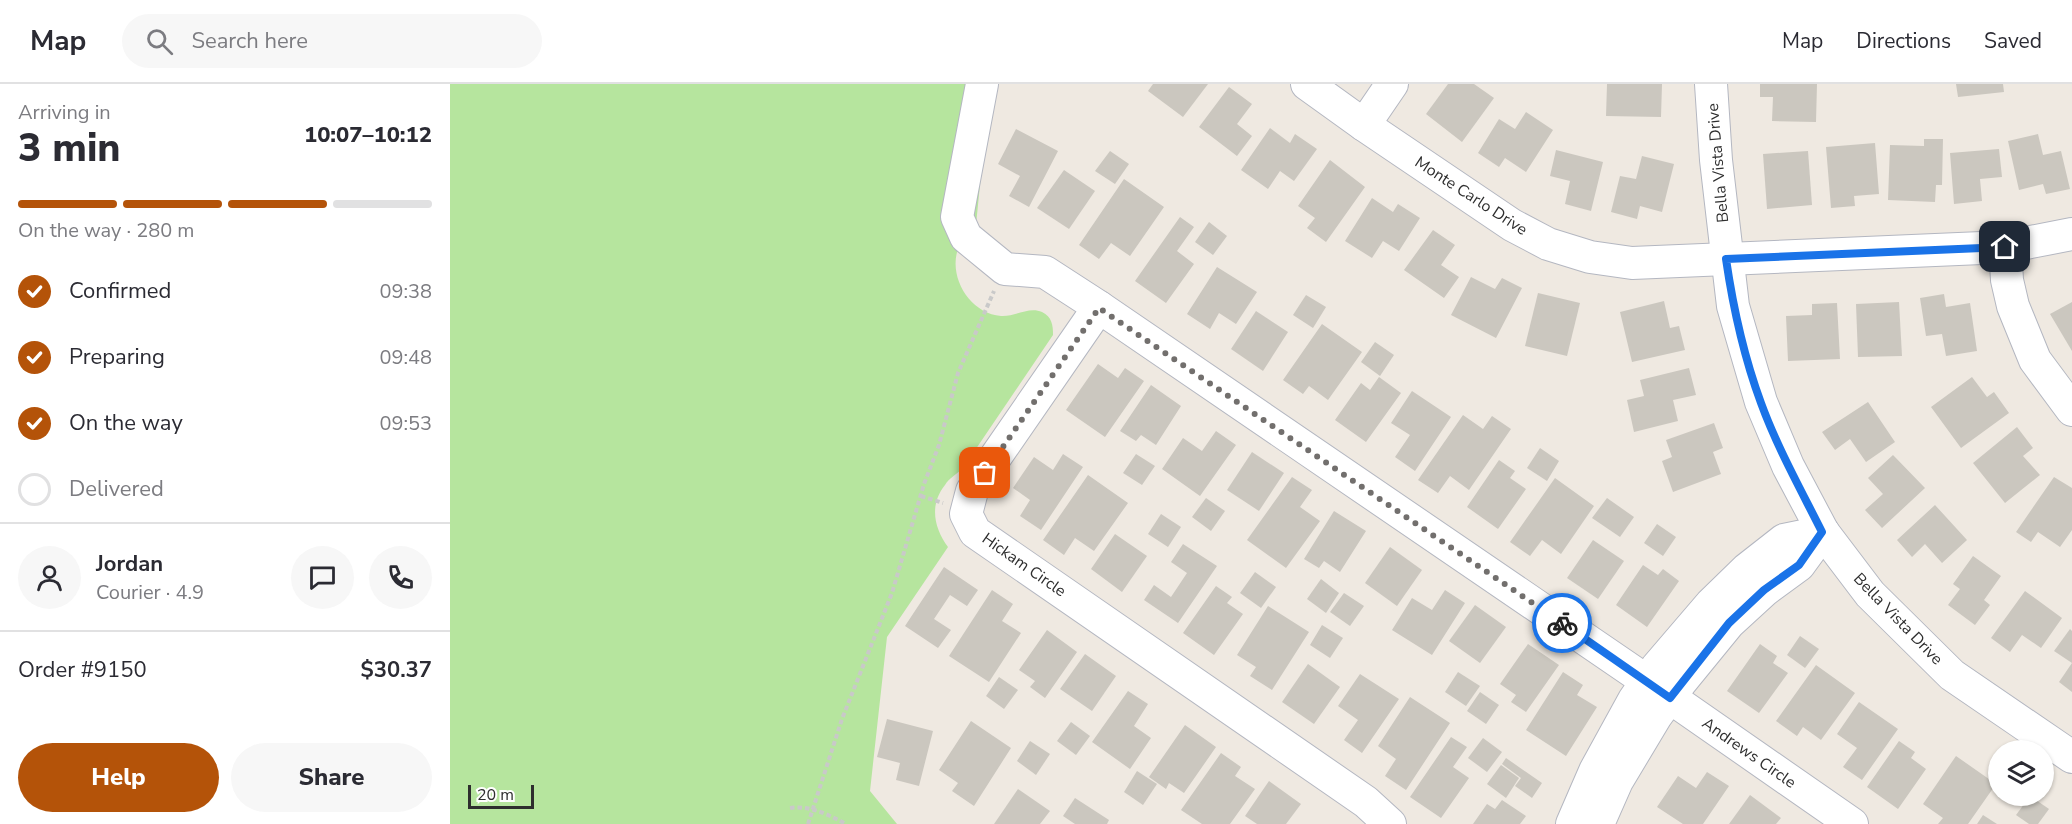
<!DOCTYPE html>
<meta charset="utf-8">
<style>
body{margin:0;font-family:"Nunito Sans",sans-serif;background:#f7f7f7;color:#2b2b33;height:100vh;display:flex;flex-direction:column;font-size:22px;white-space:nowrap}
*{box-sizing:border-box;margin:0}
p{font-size:20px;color:#7c7c81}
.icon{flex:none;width:33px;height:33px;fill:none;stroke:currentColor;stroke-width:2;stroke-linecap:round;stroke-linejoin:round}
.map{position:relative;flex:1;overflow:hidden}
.details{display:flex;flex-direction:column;background:#fff;width:450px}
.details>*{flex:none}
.controls{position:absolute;left:1538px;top:656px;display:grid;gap:12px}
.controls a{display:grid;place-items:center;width:66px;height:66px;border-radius:50%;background:#fff;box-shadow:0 2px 4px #0004;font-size:30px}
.scale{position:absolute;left:18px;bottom:15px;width:66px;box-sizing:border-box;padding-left:6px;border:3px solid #2e2e2e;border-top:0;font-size:16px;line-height:21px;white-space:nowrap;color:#2e2e2e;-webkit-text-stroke:4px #fff;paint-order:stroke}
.pin{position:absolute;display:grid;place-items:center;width:51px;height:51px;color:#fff;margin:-26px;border-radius:12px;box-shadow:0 3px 9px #0006}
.courier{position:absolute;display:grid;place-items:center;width:60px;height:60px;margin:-30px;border:4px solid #1a73e8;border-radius:50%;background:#fff;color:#222;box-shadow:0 2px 8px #0007}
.overview em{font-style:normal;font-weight:800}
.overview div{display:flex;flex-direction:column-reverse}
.overview{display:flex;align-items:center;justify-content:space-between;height:102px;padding:0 18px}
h1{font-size:39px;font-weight:800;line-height:45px}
.bar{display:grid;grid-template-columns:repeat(4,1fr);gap:9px 6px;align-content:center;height:72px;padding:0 18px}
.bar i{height:8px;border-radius:4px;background:#e1e1e2}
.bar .selected{background:#b45309}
.bar p{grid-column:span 4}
.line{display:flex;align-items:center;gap:15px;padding:0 18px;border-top:2px solid #e1e1e2}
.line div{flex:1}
.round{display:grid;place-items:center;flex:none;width:63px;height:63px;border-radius:32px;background:#f7f7f7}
ol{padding:0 18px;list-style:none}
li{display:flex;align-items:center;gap:18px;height:66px}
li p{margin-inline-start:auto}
li .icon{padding:6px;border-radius:50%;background:#b45309;color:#fff;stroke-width:4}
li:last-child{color:#7c7c81}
li i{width:33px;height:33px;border:3px solid #e1e1e2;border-radius:50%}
.cta{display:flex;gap:12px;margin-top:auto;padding:12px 18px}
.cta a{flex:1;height:69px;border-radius:36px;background:#b45309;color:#fff;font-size:24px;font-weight:800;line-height:69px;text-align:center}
.cta a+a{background:#f7f7f7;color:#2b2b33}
header{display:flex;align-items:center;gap:36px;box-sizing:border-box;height:84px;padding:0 30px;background:#fff;border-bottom:2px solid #e1e1e2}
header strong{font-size:28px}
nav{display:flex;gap:33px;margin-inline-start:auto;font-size:21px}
.search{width:420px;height:54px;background:#f7f7f7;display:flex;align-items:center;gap:15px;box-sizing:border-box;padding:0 21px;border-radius:33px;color:#7c7c81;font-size:22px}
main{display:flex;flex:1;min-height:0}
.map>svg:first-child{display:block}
</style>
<header>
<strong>Map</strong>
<div class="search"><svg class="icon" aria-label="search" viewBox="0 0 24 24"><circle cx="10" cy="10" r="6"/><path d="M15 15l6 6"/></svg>Search here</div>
<nav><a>Map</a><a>Directions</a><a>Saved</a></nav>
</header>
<main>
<section class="details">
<div class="overview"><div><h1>3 min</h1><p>Arriving in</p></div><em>10:07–10:12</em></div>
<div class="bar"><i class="selected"></i><i class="selected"></i><i class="selected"></i><i></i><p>On the way · 280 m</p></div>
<ol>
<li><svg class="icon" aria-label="check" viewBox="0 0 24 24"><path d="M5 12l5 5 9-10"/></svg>Confirmed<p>09:38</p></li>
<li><svg class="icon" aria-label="check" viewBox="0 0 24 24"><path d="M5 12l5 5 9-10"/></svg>Preparing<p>09:48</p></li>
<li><svg class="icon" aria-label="check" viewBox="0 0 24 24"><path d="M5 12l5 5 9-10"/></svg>On the way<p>09:53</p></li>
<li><i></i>Delivered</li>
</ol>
<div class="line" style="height:108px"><a class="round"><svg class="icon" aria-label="person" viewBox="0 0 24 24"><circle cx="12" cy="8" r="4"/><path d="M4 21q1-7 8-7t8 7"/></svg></a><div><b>Jordan</b><p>Courier · 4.9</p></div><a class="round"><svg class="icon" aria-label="chat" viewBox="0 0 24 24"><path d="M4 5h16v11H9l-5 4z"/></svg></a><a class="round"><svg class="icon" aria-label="phone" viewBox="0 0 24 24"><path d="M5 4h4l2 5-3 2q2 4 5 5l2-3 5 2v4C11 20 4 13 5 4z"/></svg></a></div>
<div class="line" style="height:78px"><div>Order #9150</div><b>$30.37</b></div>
<div class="cta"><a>Help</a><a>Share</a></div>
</section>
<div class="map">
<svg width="1622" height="740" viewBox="0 0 1622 740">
<rect width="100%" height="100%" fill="#efe9e1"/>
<path fill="#b6e59e" d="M0 0H540L526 141C521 145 516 150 513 155 493 184 516 229 551 232 565 233 579 222 592 228 602 233 603 241 603 251L513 384C507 390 499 394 495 401 479 421 484 444 498 463L437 553 420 707 447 740H0Z"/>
<g fill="#cbc7bf">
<polygon points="703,0 758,0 733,33 698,7"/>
<polygon points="998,0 1024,0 1044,14 1012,58 976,30"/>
<polygon points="1157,0 1212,0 1211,33 1156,32"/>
<polygon points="1310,0 1367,0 1366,38 1322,37 1323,13 1310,13"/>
<polygon points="1506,0 1553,0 1554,8 1508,13"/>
<polygon points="779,3 802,20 787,40 802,52 787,72 749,43"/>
<polygon points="1076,28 1103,46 1076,88 1055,74 1049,83 1028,69 1049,35 1065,45"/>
<polygon points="820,44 840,59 845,50 867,65 844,97 830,87 818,105 791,86"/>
<polygon points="566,45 608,67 579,123 559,112 570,92 548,80"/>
<polygon points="1588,50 1593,71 1611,67 1620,105 1596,110 1593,100 1569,106 1558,57"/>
<polygon points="1474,55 1493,55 1492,101 1486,101 1485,118 1438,116 1440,61 1474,62"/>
<polygon points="1425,59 1429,110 1404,112 1405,122 1381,124 1376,63"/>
<polygon points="1549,65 1552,93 1530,95 1532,117 1504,120 1500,69"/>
<polygon points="1106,66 1153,78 1141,127 1115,120 1120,97 1100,92"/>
<polygon points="660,67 679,80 665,100 645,87"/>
<polygon points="1358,67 1362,121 1317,125 1313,70"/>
<polygon points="1192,72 1224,80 1212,128 1190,122 1187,135 1161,128 1170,92 1186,95"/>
<polygon points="880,76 915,103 876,158 857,144 865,134 848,122"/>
<polygon points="614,86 645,107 619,145 587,124"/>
<polygon points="674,95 714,123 680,172 661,159 649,175 629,161"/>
<polygon points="922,114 943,128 948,120 970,134 949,167 933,157 922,174 895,157"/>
<polygon points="730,133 744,143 727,167 744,180 716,219 685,197"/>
<polygon points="759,138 777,152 763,171 745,158"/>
<polygon points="983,146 1005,161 991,181 1009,193 994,214 954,186"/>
<polygon points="767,183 807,208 786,240 769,229 760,245 737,230"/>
<polygon points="1021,193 1045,205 1052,194 1072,204 1046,254 1001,231"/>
<polygon points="1088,209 1130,219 1117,272 1075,262"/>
<polygon points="1494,210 1496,223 1520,219 1527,267 1496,272 1492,250 1476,252 1470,214"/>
<polygon points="856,211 876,223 863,244 843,231"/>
<polygon points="1214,217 1220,244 1229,242 1235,266 1182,278 1170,228"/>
<polygon points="1449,218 1452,272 1408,273 1406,220"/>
<polygon points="1622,218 1622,267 1600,230"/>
<polygon points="1387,219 1390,275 1338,277 1336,232 1362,231 1362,220"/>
<polygon points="806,227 838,248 813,287 781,265"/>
<polygon points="872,240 912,268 878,316 859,302 853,310 833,296"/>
<polygon points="925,258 944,271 930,292 911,278"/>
<polygon points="648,280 668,294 675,284 694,297 655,353 616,326"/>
<polygon points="1239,284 1246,311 1223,316 1228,337 1184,348 1177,316 1194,312 1190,296"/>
<polygon points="929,293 951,309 916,358 885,336 911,299 920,306"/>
<polygon points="1522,293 1537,313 1544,308 1559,329 1511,364 1481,323"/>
<polygon points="701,301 731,322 706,361 691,351 686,357 670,347"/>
<polygon points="962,307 1001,333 965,387 945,373 960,351 941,339"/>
<polygon points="1418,318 1445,358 1416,378 1400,355 1385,366 1372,348"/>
<polygon points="1013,331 1033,345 1042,332 1061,345 1019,406 1000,392 988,409 968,396"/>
<polygon points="1264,339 1273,364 1263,368 1271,390 1223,408 1212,377 1222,373 1216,356"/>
<polygon points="1567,343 1583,364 1573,372 1590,391 1555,419 1523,379"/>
<polygon points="766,347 786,361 750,412 712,385 733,354 752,367"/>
<polygon points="1090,364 1109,377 1097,397 1077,384"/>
<polygon points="802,368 834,389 809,427 777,406"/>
<polygon points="613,370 633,383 591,446 570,432 580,416 563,404 584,373 603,386"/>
<polygon points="686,370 705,382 692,401 673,389"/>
<polygon points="1443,371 1475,404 1432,444 1415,426 1433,410 1418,394"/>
<polygon points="1049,376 1065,387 1060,394 1076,405 1048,445 1017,423"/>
<polygon points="638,391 678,419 644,467 625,454 614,471 593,456"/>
<polygon points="842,393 862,406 850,423 870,437 836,484 797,456"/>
<polygon points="1604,393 1622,404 1622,446 1610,463 1588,448 1581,458 1566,448"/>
<polygon points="1105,394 1144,422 1111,470 1092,456 1080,472 1060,458"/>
<polygon points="756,414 775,427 761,447 742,433"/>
<polygon points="1157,414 1184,433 1170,453 1142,434"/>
<polygon points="1485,421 1517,456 1492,479 1475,460 1462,473 1447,456"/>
<polygon points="884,427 916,447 890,488 874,477 869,484 854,475"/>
<polygon points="711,430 731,443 718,463 698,450"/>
<polygon points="1207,440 1226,453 1213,472 1194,459"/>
<polygon points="665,450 697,472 672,508 641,485"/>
<polygon points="1143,456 1174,477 1148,515 1117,494"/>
<polygon points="733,460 767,482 728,539 694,516 704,501 721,513 737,489 721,478"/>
<polygon points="940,463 972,486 947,522 915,499"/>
<polygon points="1523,472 1551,492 1534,516 1540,521 1525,541 1498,521 1510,505 1503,500"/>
<polygon points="1193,481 1208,491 1213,485 1229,497 1197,543 1166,521"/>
<polygon points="494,483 528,506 517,522 500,511 484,535 501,546 488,564 455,542"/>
<polygon points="805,488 826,503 811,524 790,509"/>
<polygon points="871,495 889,509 876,529 857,515"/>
<polygon points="766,502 782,513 777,519 793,530 764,571 733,549"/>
<polygon points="542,506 563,520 552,537 571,549 539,598 499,572"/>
<polygon points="995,506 1015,519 982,571 942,546 962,514 982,526"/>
<polygon points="1575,507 1612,534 1591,564 1572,551 1560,568 1541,554"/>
<polygon points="894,509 914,522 900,542 880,528"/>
<polygon points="1025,521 1056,543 1030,579 999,557"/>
<polygon points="818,522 859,548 822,606 800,592 806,583 787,571"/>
<polygon points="872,541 893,554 880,574 860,561"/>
<polygon points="1620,545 1622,547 1622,579 1604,567"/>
<polygon points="597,546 627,568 595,614 580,603 585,597 569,586"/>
<polygon points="1350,552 1369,565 1355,584 1337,571"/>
<polygon points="1078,560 1109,581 1076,628 1061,618 1066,611 1050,600"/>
<polygon points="1310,560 1327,572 1323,579 1338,589 1309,629 1277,607"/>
<polygon points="635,570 666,592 642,627 610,605"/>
<polygon points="1622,579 1622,608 1609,598"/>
<polygon points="858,580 890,603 864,640 832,618"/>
<polygon points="1366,581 1405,609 1371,656 1353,643 1347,652 1326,637"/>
<polygon points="1008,588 1030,602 1016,622 995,608"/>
<polygon points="1113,588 1133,601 1127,611 1147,623 1116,672 1076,646"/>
<polygon points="910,590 949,615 912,669 894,656 908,636 888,622"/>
<polygon points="549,593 568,606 554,625 536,612"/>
<polygon points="678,607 698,620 684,642 701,654 680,685 642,658"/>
<polygon points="1030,608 1049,621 1036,640 1017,627"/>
<polygon points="960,613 1000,639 956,706 935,692 946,675 928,662"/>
<polygon points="1409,618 1448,645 1412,696 1393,683 1407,664 1387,650"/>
<polygon points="437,635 483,647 469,702 446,696 450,679 427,673"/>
<polygon points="521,637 561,664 524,722 502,707 508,699 489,686"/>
<polygon points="621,638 640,652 626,671 607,657"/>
<polygon points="735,641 766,663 734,709 719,699 716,705 699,693"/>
<polygon points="1001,653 1017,663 1003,683 1019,694 991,734 960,713"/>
<polygon points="1033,654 1052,668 1037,688 1018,674"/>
<polygon points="580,657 600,670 586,691 567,677"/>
<polygon points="1449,657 1465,668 1461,674 1476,685 1448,725 1417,703"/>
<polygon points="771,669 791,683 785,692 805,705 780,740 752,740 731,726"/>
<polygon points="1506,672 1546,700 1518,740 1488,740 1493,734 1473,720"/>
<polygon points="1056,674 1092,699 1082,714 1065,702 1071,694 1052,680"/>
<polygon points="1051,681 1069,694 1056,714 1037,700"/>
<polygon points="687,687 707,700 693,721 674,708"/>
<polygon points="1257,688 1279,702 1253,740 1233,740 1207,723 1228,692 1246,704"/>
<polygon points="819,697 851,720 836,740 807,740 795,732"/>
<polygon points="568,705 600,727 590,740 544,740"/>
<polygon points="1300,711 1331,734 1326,740 1279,740"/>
<polygon points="1580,712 1599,725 1588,740 1579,740 1566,731"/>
<polygon points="625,714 659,736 657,740 625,740 613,732"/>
<polygon points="1052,716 1076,732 1070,740 1023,740 1037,720 1045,725"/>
<polygon points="1533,731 1547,740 1527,740"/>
</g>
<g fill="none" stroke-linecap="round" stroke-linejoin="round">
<g stroke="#b4b7c1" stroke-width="34">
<g id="minor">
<polyline points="532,0 507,133 516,153 555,185 595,188 649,223"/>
<polyline points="857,0 914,41 1062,141 1098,160 1140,173 1182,179 1555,163 1622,150"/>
<polyline points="1261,0 1266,76 1283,222 1311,318 1338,382 1373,448 1420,510 1502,591 1622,673"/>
<polyline points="914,41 942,0"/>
<polyline points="1555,163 1557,196 1563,222 1585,276 1622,326"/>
<polyline points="940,740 916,718 525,448 516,430 522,407 649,223 1182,587 1402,740"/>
<polyline points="1122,740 1145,687 1184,616 1207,583 1261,520 1297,485 1334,456 1373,448"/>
<polyline points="1148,740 1167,697 1206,632 1230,599 1279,539 1315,506 1349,481 1373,448"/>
</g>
</g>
<g stroke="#c9c9c9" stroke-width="4" stroke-dasharray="4.5 3" stroke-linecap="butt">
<polyline points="471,412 493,419"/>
<path d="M340 724C360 721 379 731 396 740"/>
<polyline points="358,740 392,635 442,509 474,400 489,361 508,289 544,207"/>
</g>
<use href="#minor" stroke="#fff" stroke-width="32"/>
</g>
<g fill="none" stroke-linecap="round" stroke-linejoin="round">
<polyline stroke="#726f6d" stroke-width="6" stroke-dasharray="0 10.8" points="535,389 649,224 1112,539"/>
<path stroke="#1a73e8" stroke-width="8" d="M1112 539 1220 614 1279 539 1314 506 1349 481 1372 448C1351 406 1327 363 1311 319 1294 273 1283 223 1276 175L1555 163"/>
</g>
<g text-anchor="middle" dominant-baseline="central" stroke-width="4.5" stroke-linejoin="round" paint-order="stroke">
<g font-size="16" fill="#2e2e2e" stroke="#fff">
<text transform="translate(1268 79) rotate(-95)">Bella Vista Drive</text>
<text transform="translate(1021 112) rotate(33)">Monte Carlo Drive</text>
<text transform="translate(574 481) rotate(35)">Hickam Circle</text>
<text transform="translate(1448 535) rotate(46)">Bella Vista Drive</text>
<text transform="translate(1299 669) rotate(35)">Andrews Circle</text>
</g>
</g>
</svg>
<div class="controls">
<a><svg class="icon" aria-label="layers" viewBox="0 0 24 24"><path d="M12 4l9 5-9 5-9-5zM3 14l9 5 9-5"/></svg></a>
</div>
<div class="scale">20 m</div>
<div class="pin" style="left:535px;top:389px;background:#ea580c"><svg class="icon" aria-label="bag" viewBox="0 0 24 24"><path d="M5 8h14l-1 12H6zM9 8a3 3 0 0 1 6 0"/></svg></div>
<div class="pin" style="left:1555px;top:163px;background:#1f2937"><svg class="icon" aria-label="home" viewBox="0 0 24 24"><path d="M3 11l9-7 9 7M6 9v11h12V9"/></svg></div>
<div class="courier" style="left:1112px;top:539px"><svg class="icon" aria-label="bike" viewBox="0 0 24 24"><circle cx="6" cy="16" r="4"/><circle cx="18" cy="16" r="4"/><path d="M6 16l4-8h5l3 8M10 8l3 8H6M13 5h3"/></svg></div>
</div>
</main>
